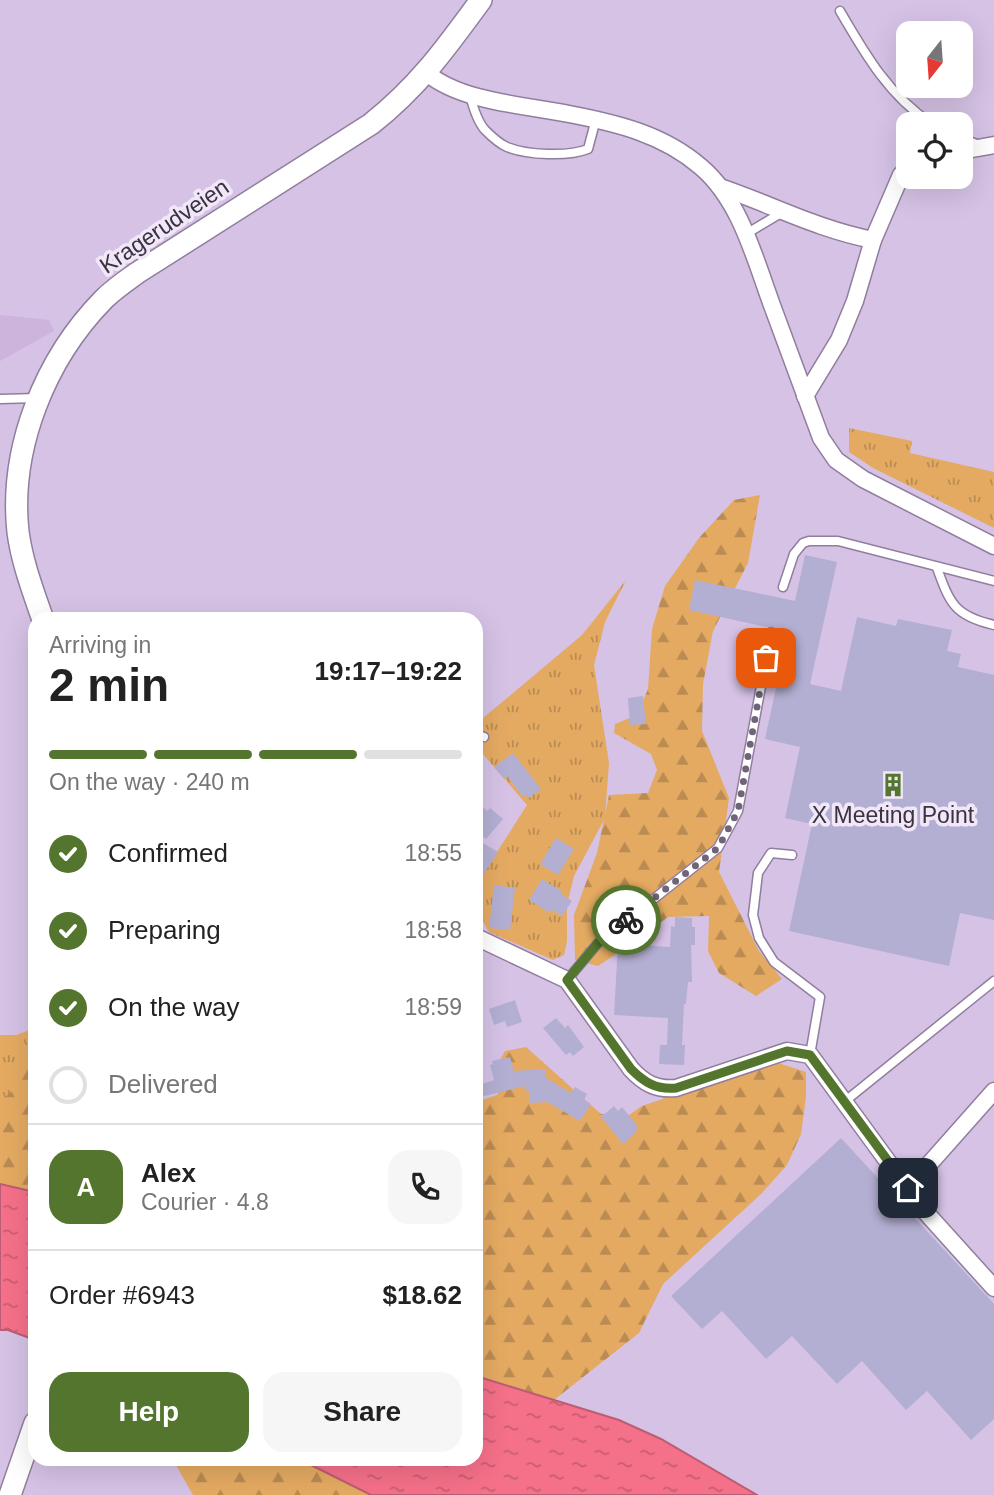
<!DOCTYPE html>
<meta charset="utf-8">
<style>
body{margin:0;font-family:Helvetica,sans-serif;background:#f6f6f6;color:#222;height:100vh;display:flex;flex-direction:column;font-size:26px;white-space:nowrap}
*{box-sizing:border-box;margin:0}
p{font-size:23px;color:#767676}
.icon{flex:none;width:38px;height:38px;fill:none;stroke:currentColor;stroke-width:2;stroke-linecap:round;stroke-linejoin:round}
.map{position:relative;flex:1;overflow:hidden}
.details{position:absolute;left:28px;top:612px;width:455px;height:854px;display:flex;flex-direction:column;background:#fff;border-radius:21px;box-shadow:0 7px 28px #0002}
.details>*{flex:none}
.needle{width:46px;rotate:197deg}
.tools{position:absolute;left:896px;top:21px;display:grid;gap:14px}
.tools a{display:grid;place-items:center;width:77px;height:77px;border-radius:14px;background:#fff;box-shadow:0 7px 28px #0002;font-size:35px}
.pin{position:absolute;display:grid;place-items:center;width:60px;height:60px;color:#fff;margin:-30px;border-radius:14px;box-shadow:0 4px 10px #0006}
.courier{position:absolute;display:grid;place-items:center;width:70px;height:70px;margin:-35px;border:5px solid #53752d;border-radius:50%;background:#fff;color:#222;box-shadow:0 2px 9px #0007}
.head em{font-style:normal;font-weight:800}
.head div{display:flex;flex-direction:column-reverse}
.head{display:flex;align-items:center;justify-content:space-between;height:119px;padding:0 21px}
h1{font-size:46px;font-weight:800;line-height:52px}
.bar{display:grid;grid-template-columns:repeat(4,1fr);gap:10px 7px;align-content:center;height:84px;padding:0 21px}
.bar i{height:9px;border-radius:5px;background:#e0e0e0}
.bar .on{background:#53752d}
.bar p{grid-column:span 4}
.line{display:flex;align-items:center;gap:18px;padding:0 21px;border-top:2px solid #e0e0e0}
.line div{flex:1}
.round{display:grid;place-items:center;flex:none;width:74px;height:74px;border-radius:21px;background:#f6f6f6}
ol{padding:0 21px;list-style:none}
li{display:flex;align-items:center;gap:21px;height:77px}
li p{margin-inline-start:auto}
li .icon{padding:7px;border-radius:50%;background:#53752d;color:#fff;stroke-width:4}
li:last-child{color:#767676}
li i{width:38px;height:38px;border:4px solid #e0e0e0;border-radius:50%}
.cta{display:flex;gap:14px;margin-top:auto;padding:14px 21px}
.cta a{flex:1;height:80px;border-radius:21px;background:#53752d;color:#fff;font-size:28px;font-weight:800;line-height:80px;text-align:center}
.cta a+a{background:#f6f6f6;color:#222}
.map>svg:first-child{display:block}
</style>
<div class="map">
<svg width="994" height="1495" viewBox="0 0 994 1495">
<defs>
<pattern id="grass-tufts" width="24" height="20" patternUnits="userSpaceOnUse" patternTransform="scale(1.75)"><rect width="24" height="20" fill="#e4aa62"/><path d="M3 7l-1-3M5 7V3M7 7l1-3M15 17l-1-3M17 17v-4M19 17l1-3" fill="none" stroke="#ba8b52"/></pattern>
<pattern id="forest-firs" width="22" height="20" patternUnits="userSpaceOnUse" patternTransform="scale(1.75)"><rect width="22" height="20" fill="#e4aa62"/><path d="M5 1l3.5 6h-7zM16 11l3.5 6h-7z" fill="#ba8b52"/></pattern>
<pattern id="water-ripples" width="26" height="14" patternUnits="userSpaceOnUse" patternTransform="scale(1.75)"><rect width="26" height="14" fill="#f57089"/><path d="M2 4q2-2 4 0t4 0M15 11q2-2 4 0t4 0" fill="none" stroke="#c75d71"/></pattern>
</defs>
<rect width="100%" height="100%" fill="#d5c2e5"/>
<polygon fill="#ccb4dd" points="0,315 49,320 54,331 0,361"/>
<g fill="url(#grass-tufts)">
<polygon points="849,428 912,441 910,453 994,472 994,528 873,468 849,452"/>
<polygon points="626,580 605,622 594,665 609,763 605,818 574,876 567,905 567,941 564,955 553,960 489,932 476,909 476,885 527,805 476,746 476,724 582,635"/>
<polygon points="35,1028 35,1196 0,1186 0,1035 16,1035"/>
</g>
<g fill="url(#forest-firs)">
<polygon points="760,495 748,563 713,631 703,684 702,731 729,798 719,872 759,951 782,979 756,996 719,973 708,951 709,916 668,917 640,938 598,966 575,960 574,915 597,853 609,795 648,793 657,770 651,754 614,733 615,724 637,715 648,689 652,629 665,586 699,538 734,500"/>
<polygon points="526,1047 601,1114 626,1117 642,1106 772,1061 806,1072 806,1097 801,1134 787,1165 761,1194 663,1284 639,1333 554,1400 476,1376 476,1102 497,1095 504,1084 500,1060 505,1051"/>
<polygon points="35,1051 35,1192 0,1184 0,1102 13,1090"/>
<polygon points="173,1460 301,1460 371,1495 193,1495"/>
</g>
<g fill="url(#water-ripples)" stroke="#bd5d73" stroke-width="2">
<polygon points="0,1184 35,1192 35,1340 8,1330 0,1330"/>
<polygon points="476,1376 619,1420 661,1439 757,1495 371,1495 301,1460 476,1460"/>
</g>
<g fill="#b3afd3">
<polygon points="805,555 837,562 810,684 841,691 857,617 896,626 898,619 952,630 947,651 961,654 958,667 994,675 994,920 960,913 949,966 789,931 812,824 785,818 800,747 765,739 788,632 777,630 773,626 766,627 689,610 695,580 795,601"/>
<polygon points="643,696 646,724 630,725 628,698"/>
<polygon points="513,753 541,789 529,798 527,795 523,797 507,776 504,779 494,767"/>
<polygon points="476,801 487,811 490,808 503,819 486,839 476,830"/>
<polygon points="556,838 574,849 558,875 540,864"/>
<polygon points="476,839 498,852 476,886"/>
<polygon points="542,879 563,892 561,894 572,901 562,916 552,910 550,913 529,900"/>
<polygon points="494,885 515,888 510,930 489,928"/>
<polygon points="675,917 692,918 692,927 695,927 695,945 691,945 692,982 688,982 686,1004 684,1004 682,1045 685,1045 684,1065 659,1064 660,1045 667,1045 668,1018 614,1015 618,944 670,947 671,926 675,927"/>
<polygon points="515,1000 522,1022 507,1027 505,1021 494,1025 489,1009"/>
<polygon points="556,1018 565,1028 568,1025 584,1047 573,1056 570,1052 566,1055 543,1028"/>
<polygon points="510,1057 514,1071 545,1069 546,1078 571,1093 575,1087 587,1094 584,1100 591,1104 580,1121 547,1102 530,1103 529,1092 526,1092 526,1086 476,1098 476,1086 494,1080 490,1065 493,1064 492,1061"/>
<polygon points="614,1106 618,1111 622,1107 639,1128 634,1131 636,1133 623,1144 601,1117"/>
<polygon points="841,1138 994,1304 994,1419 971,1440 927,1391 906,1410 862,1361 837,1384 792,1336 766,1359 722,1311 702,1329 671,1296"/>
</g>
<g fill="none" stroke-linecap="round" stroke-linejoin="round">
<g stroke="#907e9e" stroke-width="11">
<g id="lane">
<path d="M840 11C865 54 889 96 932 124"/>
<path d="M470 95C473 107 477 121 485 130 490 135 500 144 507 147 527 155 568 157 588 149L596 119"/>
<polyline points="961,138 979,145"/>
<polyline points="746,234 781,213"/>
<polyline points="0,399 38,398"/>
<path d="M937 568C950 604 955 616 994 625"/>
<polyline points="783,587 794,554 803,543 809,541 838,541 994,581"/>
<polyline points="476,734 484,737"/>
<polyline points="792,855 771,853 758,873 753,915 759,938 774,962 820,997 810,1055"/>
<polyline points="567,980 598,943 718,848 738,811 771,632"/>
<polyline points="844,1102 994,981"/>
</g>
</g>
<g stroke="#907e9e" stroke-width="19">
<g id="street">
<path d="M427 73C461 102 525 105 569 114 616 123 663 134 701 167 741 201 755 260 773 308 789 351 805 395 821 438L836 460 863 479 994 546"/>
<polyline points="961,151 994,145"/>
<path d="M720 187C773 205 817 229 873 240"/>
<polyline points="805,396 839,340 855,301 873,240 901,175 908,168"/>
<path d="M476 937 567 980 631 1069C644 1083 656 1090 676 1088L787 1051 810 1055 921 1207 994 1288"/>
<polyline points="908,1188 994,1091"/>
</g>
</g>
<g stroke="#907e9e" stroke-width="24">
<g id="secondary">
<path d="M43 620C33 591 22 562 18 532 9 448 45 359 104 299 114 289 126 281 137 273L371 124C418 87 446 48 481 0"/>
<polyline points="10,1495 35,1423"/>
</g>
</g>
<use href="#lane" stroke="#fff" stroke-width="8"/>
<use href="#street" stroke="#fff" stroke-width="16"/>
<use href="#secondary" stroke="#fff" stroke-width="21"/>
</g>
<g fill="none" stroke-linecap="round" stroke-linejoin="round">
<polyline stroke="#706479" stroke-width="7" stroke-dasharray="0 12.6" points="626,920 718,848 738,811 766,658"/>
<path stroke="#53752d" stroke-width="9" d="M626 920 598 943 567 980 631 1069C644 1082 656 1090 676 1088L787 1051 810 1055 908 1188"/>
</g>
<defs>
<g id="building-bare" transform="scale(1.89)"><path d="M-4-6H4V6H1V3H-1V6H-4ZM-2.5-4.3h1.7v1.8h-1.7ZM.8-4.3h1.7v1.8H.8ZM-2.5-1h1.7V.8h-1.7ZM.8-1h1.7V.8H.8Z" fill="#53752d" stroke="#f1e7f9" stroke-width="2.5" paint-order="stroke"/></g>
</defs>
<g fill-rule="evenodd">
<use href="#building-bare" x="893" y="785"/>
</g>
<g text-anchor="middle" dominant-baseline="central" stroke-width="7" stroke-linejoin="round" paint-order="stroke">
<g font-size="23" fill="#39323f" stroke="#f1e7f9">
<text transform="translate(164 226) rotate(-34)">Kragerudveien</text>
</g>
<g font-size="23" fill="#39323f" stroke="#f1e7f9">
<text x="893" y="815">X Meeting Point</text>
</g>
</g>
</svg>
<div class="tools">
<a><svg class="needle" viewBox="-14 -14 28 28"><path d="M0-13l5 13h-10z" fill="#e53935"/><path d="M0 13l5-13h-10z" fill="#767676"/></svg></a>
<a><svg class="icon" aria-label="locate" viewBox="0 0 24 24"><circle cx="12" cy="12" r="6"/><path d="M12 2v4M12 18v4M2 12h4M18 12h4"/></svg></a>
</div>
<div class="pin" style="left:766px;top:658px;background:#ea580c"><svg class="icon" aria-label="bag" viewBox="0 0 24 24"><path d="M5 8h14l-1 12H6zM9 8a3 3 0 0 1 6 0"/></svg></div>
<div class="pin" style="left:908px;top:1188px;background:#1f2937"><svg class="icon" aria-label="home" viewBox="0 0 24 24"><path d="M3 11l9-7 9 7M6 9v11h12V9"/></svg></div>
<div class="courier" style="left:626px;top:920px"><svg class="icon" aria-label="bike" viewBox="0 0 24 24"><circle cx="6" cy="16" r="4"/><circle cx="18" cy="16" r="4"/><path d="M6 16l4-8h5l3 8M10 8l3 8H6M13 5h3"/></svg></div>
<section class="details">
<div class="head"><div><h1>2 min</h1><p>Arriving in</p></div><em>19:17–19:22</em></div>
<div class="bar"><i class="on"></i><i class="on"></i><i class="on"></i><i></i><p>On the way · 240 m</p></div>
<ol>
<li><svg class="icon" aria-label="check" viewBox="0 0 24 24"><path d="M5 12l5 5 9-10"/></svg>Confirmed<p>18:55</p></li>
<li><svg class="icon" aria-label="check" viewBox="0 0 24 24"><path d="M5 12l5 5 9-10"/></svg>Preparing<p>18:58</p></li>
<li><svg class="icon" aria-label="check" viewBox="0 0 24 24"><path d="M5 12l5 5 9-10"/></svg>On the way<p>18:59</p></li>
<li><i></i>Delivered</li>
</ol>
<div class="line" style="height:126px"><b class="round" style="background:#53752d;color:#fff">A</b><div><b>Alex</b><p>Courier · 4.8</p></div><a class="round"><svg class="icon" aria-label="phone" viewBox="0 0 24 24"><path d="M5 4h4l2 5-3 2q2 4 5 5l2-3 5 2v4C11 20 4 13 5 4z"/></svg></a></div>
<div class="line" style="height:91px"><div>Order #6943</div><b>$18.62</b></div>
<div class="cta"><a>Help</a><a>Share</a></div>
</section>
</div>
